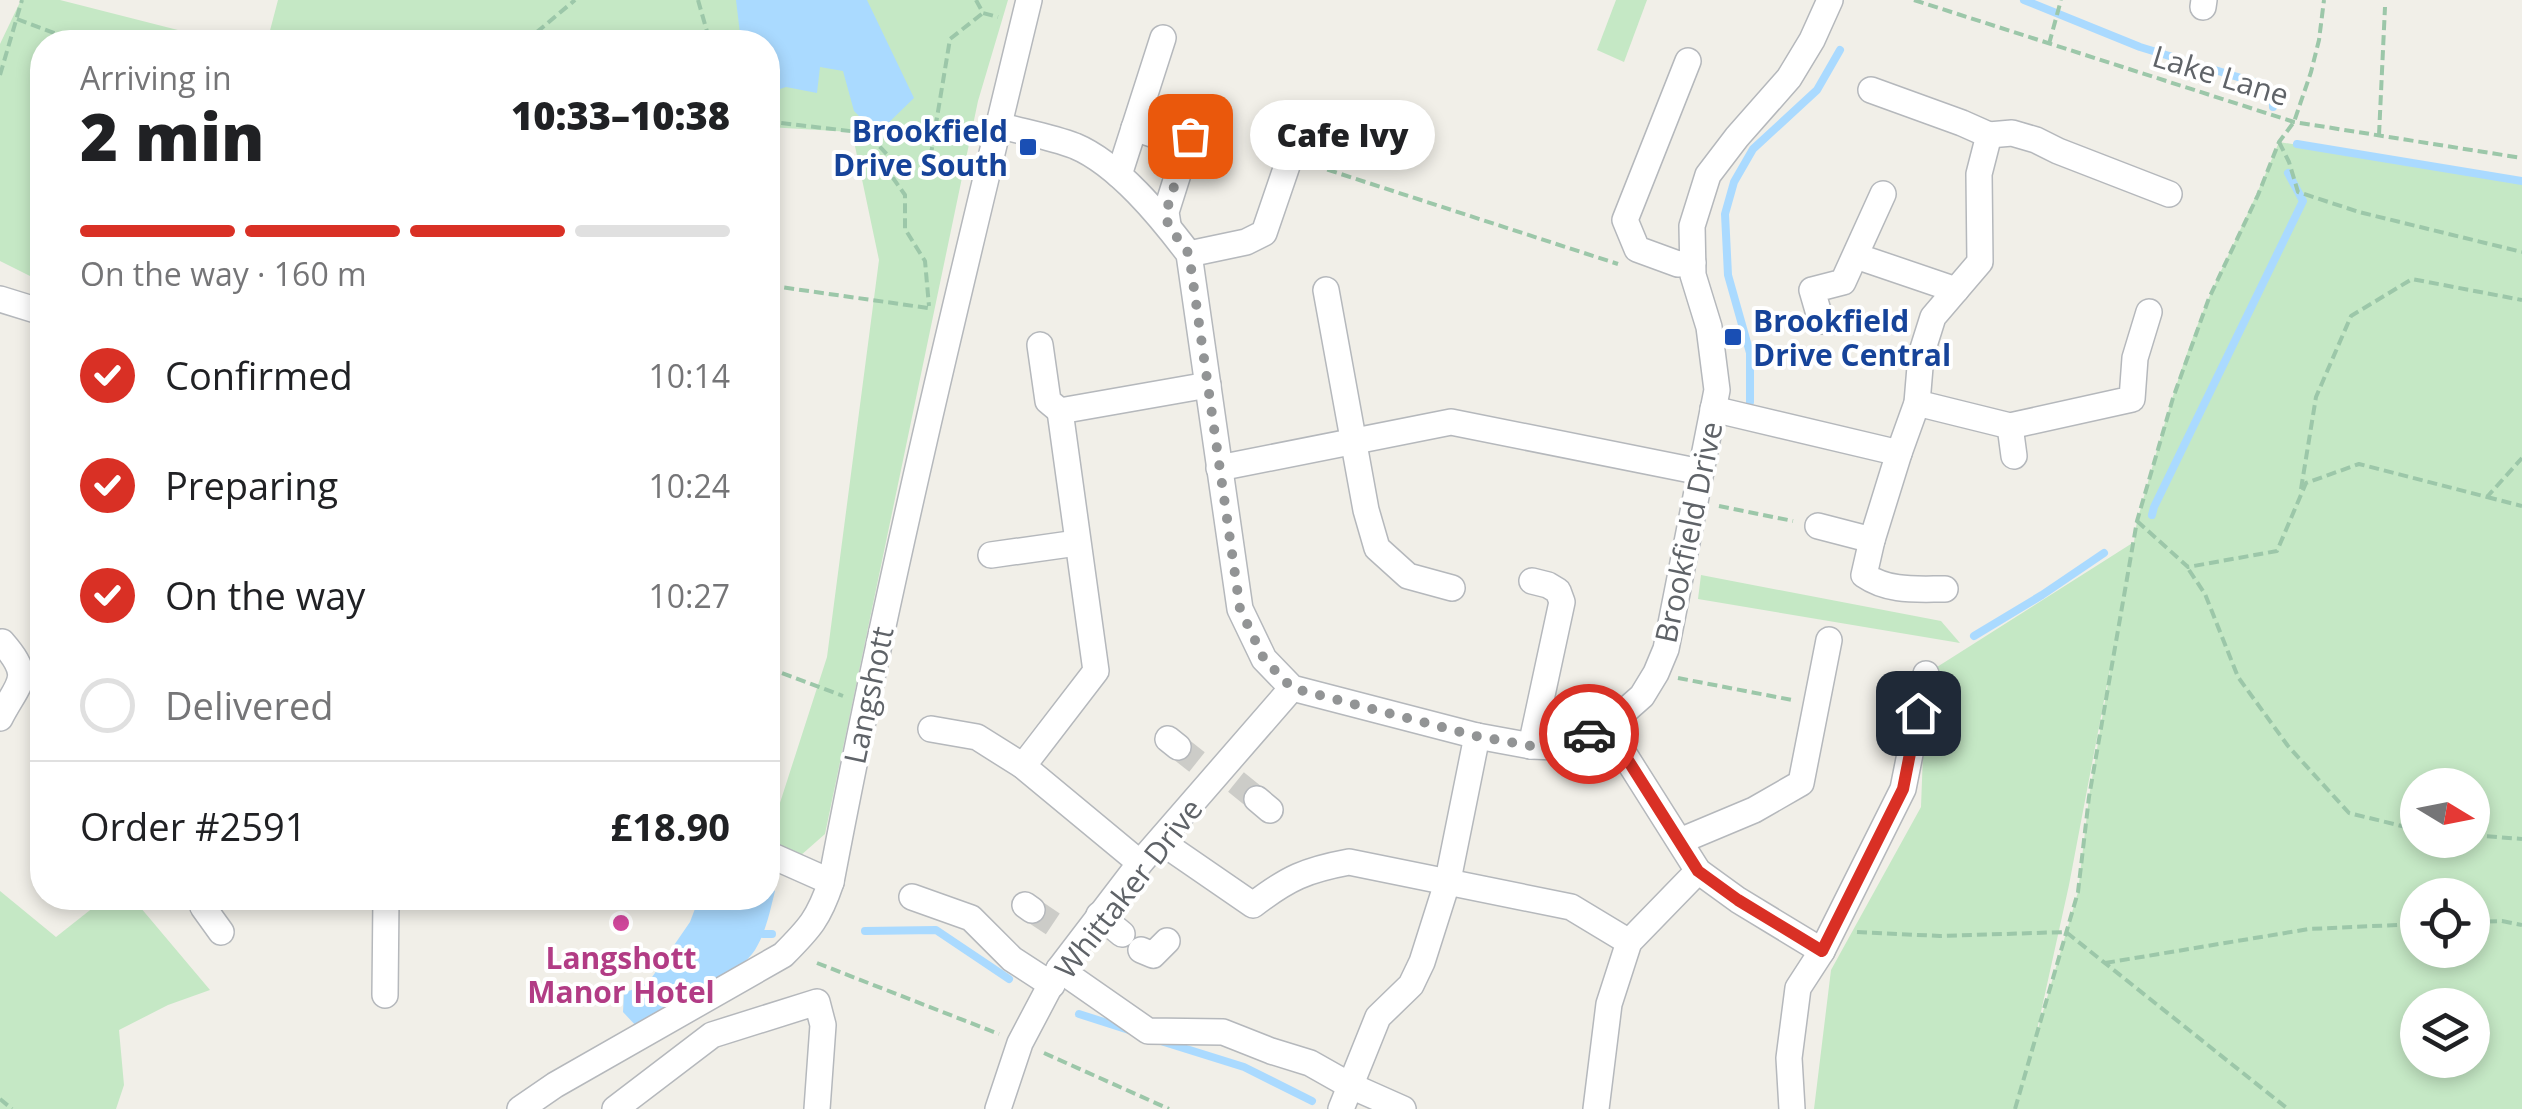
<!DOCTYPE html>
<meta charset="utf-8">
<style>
body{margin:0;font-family:"Open Sans",sans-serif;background:#f6f6f6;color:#202124;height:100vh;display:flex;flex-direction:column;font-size:38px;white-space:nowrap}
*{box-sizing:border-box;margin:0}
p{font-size:32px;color:#757577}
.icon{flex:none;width:55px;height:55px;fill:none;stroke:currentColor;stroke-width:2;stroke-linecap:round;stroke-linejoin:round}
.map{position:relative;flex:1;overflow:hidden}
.side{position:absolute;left:30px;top:30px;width:750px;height:880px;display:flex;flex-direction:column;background:#fff;border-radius:40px;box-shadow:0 5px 15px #0003}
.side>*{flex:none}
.needle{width:65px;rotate:100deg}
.buttons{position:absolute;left:2400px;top:768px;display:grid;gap:20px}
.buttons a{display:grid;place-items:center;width:90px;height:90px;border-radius:50%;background:#fff;box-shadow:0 5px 15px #0003;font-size:50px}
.pin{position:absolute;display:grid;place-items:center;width:85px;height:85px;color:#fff;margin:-42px;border-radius:20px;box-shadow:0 5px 15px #0006}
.courier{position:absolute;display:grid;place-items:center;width:100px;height:100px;margin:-50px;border:8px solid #d93025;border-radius:50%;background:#fff;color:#222;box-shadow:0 2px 12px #0007}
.bubble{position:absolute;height:70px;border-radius:35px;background:#fff;box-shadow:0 5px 15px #0003;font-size:32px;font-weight:800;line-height:70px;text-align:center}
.overview em{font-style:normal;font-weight:800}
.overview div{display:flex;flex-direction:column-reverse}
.overview{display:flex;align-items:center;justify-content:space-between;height:170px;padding:0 50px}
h1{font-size:65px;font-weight:800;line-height:75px}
.bar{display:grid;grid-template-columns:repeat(4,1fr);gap:15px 10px;align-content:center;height:120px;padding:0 50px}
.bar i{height:12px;border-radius:8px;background:#e0e0e0}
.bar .current{background:#d93025}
.bar p{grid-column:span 4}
.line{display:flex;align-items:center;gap:25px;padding:0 50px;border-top:2px solid #e0e0e0}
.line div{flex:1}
ol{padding:0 50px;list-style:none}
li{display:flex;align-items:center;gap:30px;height:110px}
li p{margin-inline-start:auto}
li .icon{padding:10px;border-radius:50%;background:#d93025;color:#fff;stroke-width:4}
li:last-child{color:#757577}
li i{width:55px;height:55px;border:5px solid #e0e0e0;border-radius:50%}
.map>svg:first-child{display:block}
</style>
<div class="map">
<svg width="2522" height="1109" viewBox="0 0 2522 1109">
<rect width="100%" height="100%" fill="#f1efe8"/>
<g fill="#c5e8c5" fill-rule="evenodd">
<polygon points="21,0 60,0 225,42 42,42 42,237 30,276 0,261 0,44"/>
<polygon points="278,0 1008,0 978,101 825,834 800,856 768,845 768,840 827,657 879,260 852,132 768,127 768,42 664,42 661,39 639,42 267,42"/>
<polygon points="1616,0 1647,0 1624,62 1597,50"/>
<path d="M2279 142 2522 181V1109H1814L1831 970 1921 807 1926 674 2134 542 2137 521C2159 446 2178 367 2210 295 2233 244 2258 194 2279 142ZM2113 653 2089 797 2078 892 2035 1039 2069 885ZM2418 785H2472V840H2418ZM2418 895H2472V950H2418ZM2418 1005H2472V1060H2418Z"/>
<polygon points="1701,575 1941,621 1960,643 1698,599"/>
<polygon points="0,891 56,937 99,903 135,901 210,990 168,1005 119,1030 124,1085 116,1109 0,1109"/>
</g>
<g fill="#aadaff">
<polygon points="736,0 867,0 914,98 877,134 854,111 843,71 820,67 817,93 786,87 768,93 768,42 741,42"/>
<path d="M768 887 775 891C770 911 766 932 755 950 739 975 666 1011 638 1028L623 1012 624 993 648 983 690 922 699 898H768Z"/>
</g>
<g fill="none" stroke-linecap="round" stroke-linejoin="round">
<g stroke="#aadaff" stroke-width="8">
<polyline points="2024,0 2140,47 2267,86 2273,99 2273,107"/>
<polyline points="2297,144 2522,181"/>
<polyline points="1750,402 1750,353 1728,275 1725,214 1734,182 1753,149 1817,90 1840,50"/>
<polyline points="2152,515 2154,507 2303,201 2288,173"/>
<polyline points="1974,636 2042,595 2104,553"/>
<polyline points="865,931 936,930 1009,979"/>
<polyline points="763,934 772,934"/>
<polyline points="1079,1014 1132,1031"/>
<polyline points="1164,1042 1244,1067 1312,1101"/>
</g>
<g stroke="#ccccc8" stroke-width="25" stroke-dasharray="25 12" stroke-linecap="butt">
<polyline points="1178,747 1197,762"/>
<polyline points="1236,782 1257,799"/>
<polyline points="1032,910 1062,930"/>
</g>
<g stroke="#b5b8bc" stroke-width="28">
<g id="minor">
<polyline points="2203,7 2204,0"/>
<polyline points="1688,61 1625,220 1637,249 1678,264 1693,263"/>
<path d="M998 125C1023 132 1051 137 1075 146 1118 164 1161 217 1189 254L1240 609 1264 659 1292 688 1477 736 1531 746 1557 747 1607 727 1642 696 1656 673 1666 649 1717 390 1709 327 1693 275 1692 226 1708 175 1737 137 1789 78 1812 40 1830 0"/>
<polyline points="1134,128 1187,146"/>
<polyline points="1989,135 2012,133 2036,140 2058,151 2169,194"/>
<polyline points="1119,175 1163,38"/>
<polyline points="1168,225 1166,212 1190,136"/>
<polyline points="1189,254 1246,242 1264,233 1290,157"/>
<polyline points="1856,256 1956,290"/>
<polyline points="1326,290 1366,510 1377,548 1408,576 1452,588"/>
<polyline points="0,299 42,312"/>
<polyline points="1821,321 1812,290 1843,282 1883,194"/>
<polyline points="1040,345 1048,401 1060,411"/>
<polyline points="1917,403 2010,426 2132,399 2135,358 2149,312"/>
<polyline points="1713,409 1899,453 1917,403 1921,355 1933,317 1980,262 1979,174 1989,135 1962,123 1871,90"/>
<polyline points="1060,411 1096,671 1023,766 1140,863"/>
<polyline points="1060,411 1208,385"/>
<polyline points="2010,426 2014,456"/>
<path d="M1899 453 1872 540 1864 575C1889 592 1916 589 1945 589"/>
<polyline points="1219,468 1451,422 1701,472"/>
<polyline points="1818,526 1872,540"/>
<polyline points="991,555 1077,543"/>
<path d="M0 718C19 681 34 679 2 642"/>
<polyline points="1607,727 1698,871 1738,900 1822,951"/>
<polyline points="931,729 977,737 1023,766"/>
<polyline points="1168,739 1178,747"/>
<polyline points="1531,746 1562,602 1558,591 1548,585 1532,581"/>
<polyline points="1257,799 1270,810"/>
<path d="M1160 841 1253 905C1288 878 1306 870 1349 862L1571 907 1629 942"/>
<polyline points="1680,841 1754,810 1801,783 1829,640"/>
<polyline points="768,854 831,882"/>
<polyline points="912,897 971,918 1012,959 1052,985"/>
<polyline points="209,898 203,907 221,932"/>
<polyline points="1025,905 1032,910"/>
<polyline points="1099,915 1122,934"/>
<polyline points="1141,950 1153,955 1167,941"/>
<polyline points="1059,969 1148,1031 1223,1032 1271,1051 1310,1063 1349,1085 1403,1109"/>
<polyline points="385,995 386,898"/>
<path d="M520 1109 555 1085 783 955C810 928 819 918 831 882 887 586 958 293 1029 0"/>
<polyline points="615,1109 712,1035 817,1002 823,1025 817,1109"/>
<polyline points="998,1109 1020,1043 1059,969 1140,863 1292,688"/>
<polyline points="1341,1109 1378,1017 1411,985 1422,962 1448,880 1477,736"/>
<polyline points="1596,1109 1609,1004 1629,942 1698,871"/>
<polyline points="1792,1109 1789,1058 1798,988 1822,951 1903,789 1926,674"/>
</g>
</g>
<g stroke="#9cc7a9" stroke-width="4" stroke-dasharray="10 5" stroke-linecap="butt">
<polyline points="698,0 710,42"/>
<polyline points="976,0 983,13 998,17"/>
<polyline points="1914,0 2294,122 2522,158"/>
<polyline points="17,19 65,37 69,42"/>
<polyline points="525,42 575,0"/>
<polyline points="2049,44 2061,0"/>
<polyline points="0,75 22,0"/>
<polyline points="768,116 781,123 867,133 894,162 930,160 950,39 983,13"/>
<polyline points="2379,135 2385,7"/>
<polyline points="2279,142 2289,162 2298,192 2359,212 2522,252"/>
<polyline points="894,162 893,178 905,195 905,229 925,261 929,306"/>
<polyline points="1313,165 1618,264"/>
<polyline points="768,304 773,286 928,308"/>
<polyline points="2301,489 2316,397 2351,316 2412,279 2522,300"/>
<polyline points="2487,497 2522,506"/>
<polyline points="1719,506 1793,521"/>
<polyline points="2137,521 2188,567 2277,551 2306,483 2359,464 2487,497 2522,458"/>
<polyline points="2189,570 2205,594 2238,677 2288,746 2349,813 2418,830"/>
<polyline points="768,668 843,696"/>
<polyline points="1678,678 1792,700"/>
<polyline points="2472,835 2522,839"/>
<polyline points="2472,922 2502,921 2522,925"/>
<polyline points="1857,932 1940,936 2066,932 2288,1109"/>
<polyline points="817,963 999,1034"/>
<polyline points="2105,963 2309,929 2418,924"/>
<polyline points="1044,1053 1169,1109"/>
<polyline points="0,1099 12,1109"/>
<polyline points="2015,1109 2078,892 2089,797 2137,521 2173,398 2209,298 2258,195 2279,142 2294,122 2311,72 2319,40 2324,0"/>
</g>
<use href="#minor" stroke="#fff" stroke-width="25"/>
</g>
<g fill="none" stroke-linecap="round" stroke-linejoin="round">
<polyline stroke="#929495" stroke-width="10" stroke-dasharray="0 18" points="1190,136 1166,212 1168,225 1189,254 1240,609 1264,659 1292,688 1476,736 1531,746 1557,748 1589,734"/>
<polyline stroke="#d93025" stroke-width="12" points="1589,734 1607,727 1698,871 1738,900 1822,951 1903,789 1918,713"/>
</g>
<g fill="#1a4fb4" stroke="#fff" stroke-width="4">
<rect x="1018" y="137" width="20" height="20" rx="5"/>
<rect x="1723" y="327" width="20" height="20" rx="5"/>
</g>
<circle fill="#d1479c" stroke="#fff" stroke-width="4" cx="621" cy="923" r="10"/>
<g text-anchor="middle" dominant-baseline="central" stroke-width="8" stroke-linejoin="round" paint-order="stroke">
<g font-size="30" fill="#5f6368" stroke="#fff">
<text transform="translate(2221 75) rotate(17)">Lake Lane</text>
<text transform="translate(1688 532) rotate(-78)">Brookfield Drive</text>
<text transform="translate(868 695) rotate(-78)">Langshott</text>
<text transform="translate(1128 888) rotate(-52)">Whittaker Drive</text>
</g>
<g font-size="30" font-weight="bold" fill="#164399" stroke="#fff" text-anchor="end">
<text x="1008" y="130">Brookfield<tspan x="1008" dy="34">Drive South</tspan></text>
<text x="1753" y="320" text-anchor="start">Brookfield<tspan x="1753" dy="34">Drive Central</tspan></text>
</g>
<g font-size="30" font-weight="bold" fill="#b23c85" stroke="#fff">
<text x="621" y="957">Langshott<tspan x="621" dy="34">Manor Hotel</tspan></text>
</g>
</g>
</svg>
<div class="buttons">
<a><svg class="needle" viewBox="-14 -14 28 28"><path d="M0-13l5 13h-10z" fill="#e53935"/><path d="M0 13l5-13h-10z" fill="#757577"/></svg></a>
<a><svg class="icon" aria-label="locate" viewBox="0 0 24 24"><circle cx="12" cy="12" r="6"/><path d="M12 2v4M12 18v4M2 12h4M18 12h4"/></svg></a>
<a><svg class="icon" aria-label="layers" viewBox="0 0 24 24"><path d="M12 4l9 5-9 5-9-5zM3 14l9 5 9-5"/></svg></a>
</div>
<div class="pin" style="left:1190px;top:136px;background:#ea580c"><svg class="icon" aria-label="bag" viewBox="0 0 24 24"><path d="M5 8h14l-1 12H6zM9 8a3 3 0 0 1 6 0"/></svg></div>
<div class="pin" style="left:1918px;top:713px;background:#1f2937"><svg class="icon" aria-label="home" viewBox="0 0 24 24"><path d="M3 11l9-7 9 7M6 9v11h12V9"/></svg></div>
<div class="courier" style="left:1589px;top:734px"><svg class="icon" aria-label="car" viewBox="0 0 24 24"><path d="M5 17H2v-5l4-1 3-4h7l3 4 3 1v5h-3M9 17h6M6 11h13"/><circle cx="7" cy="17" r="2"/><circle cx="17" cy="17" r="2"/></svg></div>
<div class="bubble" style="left:1250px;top:100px;width:185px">Cafe Ivy</div>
<section class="side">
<div class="overview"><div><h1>2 min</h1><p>Arriving in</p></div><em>10:33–10:38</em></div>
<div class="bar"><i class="current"></i><i class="current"></i><i class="current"></i><i></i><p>On the way · 160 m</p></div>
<ol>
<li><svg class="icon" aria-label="check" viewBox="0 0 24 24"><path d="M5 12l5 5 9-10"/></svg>Confirmed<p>10:14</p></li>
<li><svg class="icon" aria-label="check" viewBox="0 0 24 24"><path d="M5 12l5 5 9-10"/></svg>Preparing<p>10:24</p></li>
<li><svg class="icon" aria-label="check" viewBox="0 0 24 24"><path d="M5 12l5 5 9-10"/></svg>On the way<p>10:27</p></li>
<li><i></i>Delivered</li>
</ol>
<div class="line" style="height:130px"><div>Order #2591</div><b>£18.90</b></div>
</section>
</div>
